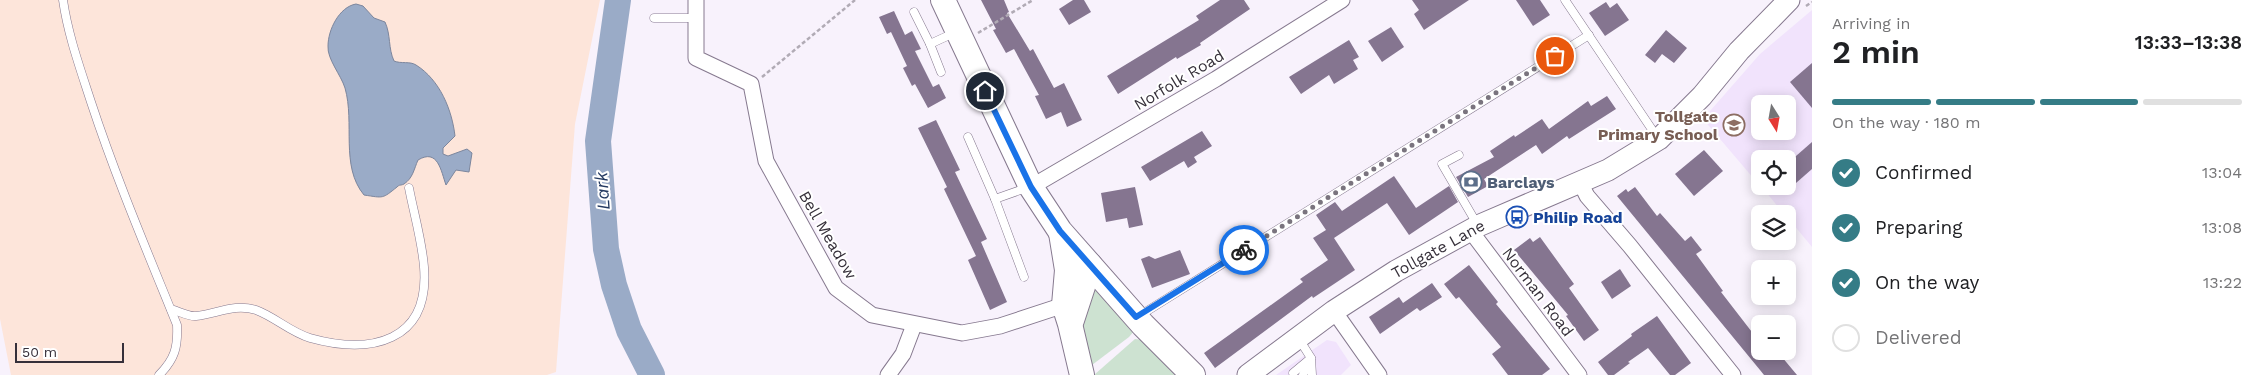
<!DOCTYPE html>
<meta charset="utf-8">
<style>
body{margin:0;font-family:"Work Sans",sans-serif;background:#f2f2f2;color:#202124;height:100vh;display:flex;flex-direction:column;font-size:19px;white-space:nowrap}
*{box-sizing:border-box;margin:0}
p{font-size:16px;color:#757577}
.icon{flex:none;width:28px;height:28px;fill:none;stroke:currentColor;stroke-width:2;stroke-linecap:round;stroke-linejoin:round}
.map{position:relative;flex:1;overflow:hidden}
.side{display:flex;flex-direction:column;background:#fff;width:450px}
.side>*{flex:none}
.needle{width:32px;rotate:169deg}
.controls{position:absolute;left:1751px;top:95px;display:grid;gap:10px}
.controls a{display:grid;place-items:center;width:45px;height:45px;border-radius:8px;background:#fff;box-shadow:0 2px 12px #0003;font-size:25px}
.scale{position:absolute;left:15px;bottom:12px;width:109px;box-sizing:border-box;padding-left:5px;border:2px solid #36303a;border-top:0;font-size:14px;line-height:18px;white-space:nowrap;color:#36303a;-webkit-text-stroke:4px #fff;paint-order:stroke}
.pin{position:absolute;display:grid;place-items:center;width:42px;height:42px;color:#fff;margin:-21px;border:2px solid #fff;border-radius:50%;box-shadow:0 1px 5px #0007}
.courier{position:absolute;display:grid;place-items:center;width:50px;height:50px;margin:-25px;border:4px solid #1a73e8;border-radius:50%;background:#fff;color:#222;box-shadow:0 1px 6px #0007}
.head em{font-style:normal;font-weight:600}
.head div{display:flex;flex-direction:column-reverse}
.head{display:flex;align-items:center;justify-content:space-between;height:85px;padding:0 20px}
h1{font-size:32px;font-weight:600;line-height:38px}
.bar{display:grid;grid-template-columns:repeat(4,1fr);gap:8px 5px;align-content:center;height:60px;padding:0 20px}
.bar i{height:6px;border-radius:4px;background:#e0e0e0}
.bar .on{background:#357c86}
.bar p{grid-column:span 4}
ol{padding:0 20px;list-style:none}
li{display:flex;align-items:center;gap:15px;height:55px}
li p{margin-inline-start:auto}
li .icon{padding:5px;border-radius:50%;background:#357c86;color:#fff;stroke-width:4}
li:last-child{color:#757577}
li i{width:28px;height:28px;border:2px solid #e0e0e0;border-radius:50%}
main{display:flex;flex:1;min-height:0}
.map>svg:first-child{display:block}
</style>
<main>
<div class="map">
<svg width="1812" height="375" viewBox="0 0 1812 375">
<rect width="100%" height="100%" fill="#f8f2fc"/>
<g fill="#f1e3fc" fill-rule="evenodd">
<path d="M1812 10V247L1788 218V214H1784L1761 186H1788V159H1760V186L1703 119 1760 54ZM1760 104H1788V131H1760Z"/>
<polygon points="1327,340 1336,342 1351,365 1341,375 1276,375"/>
</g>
<polygon fill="#fde5da" points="0,0 600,0 575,124 556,372 547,375 11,375 0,319"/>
<g fill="#cde2d1">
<polygon points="1088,277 1135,330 1129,337 1092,365 1086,361 1076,281"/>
<polygon points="1135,339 1144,340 1179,375 1094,375"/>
</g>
<path fill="#9aabc7" stroke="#7c869d" d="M356 4 363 6 374 18 385 22C391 35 388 48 394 61 401 64 410 61 416 65 440 80 452 110 455 136L443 148V154L448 156 467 149 472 153 469 172 456 170 446 185C441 171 438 148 418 160 414 169 413 178 404 184 400 186 400 184 397 187 382 199 384 198 364 195 340 166 355 123 345 88 341 75 327 59 328 46 328 30 339 7 356 4Z"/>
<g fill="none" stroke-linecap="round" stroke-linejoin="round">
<polyline stroke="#9aabc7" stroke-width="26" points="618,0 598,141 606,249 614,285 629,330 652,375"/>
</g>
<g fill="#857590">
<polygon points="981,0 1004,0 1009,12 1007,13 1030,51 1033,49 1054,88 1064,83 1082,120 1067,127 1061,112 1046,119 1035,96 1039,95 1014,49 1006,53 993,30 996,29"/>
<polygon points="1073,0 1084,0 1091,12 1069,25 1059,9"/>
<polygon points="1220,0 1244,0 1250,9 1200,43 1201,45 1177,59 1176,57 1118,94 1107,76 1199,20 1196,16"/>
<polygon points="1412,0 1469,0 1424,30 1414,14 1419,10"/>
<polygon points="1516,0 1540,0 1550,15 1533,26"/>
<polygon points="1606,2 1610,8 1617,3 1629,20 1605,36 1589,13"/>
<polygon points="894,11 905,35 912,31 921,49 915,51 933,87 939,84 946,98 928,108 915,84 912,86 903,68 907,66 891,32 887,34 879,17"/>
<polygon points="1391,27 1404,47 1382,62 1368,41"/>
<polygon points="1666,30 1687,48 1674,63 1662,54 1655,63 1645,55"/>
<polygon points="1349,40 1359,57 1353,60 1358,69 1334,84 1329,75 1301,94 1289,77"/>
<polygon points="1812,63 1812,108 1790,82"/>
<polygon points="1607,96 1616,109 1569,139 1567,136 1542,154 1536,145 1484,179 1488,186 1468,197 1456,177 1494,157 1490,151 1514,135 1515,137 1542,119 1549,129 1588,101 1591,106"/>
<polygon points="936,120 960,170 955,172 987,239 981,242 1007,302 990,310 968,260 976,256 944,189 947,187 918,128"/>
<polygon points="1202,131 1212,146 1194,157 1197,162 1188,168 1184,161 1150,181 1141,167"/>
<polygon points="1812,142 1812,169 1788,190 1788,163"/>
<polygon points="1704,150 1723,171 1694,196 1675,174"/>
<polygon points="1394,176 1416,208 1449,186 1458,202 1409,235 1387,203 1334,238 1355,270 1313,298 1312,296 1215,368 1204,353 1303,282 1300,279 1328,260 1313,238 1326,230 1316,215 1335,202 1342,211"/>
<polygon points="1135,187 1143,225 1129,228 1127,218 1106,222 1101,193"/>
<polygon points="1635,187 1657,216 1660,213 1685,241 1691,236 1702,250 1696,254 1723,291 1721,292 1755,336 1760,332 1760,351 1777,351 1797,375 1764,375 1760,370 1617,196 1626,189 1628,192"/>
<polygon points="1540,237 1574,284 1569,288 1599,330 1584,341 1566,316 1568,315 1514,250 1530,238 1533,242"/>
<polygon points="1180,250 1190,274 1152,288 1141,259 1149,256 1155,259"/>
<polygon points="1469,265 1498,302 1496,304 1550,369 1542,375 1508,375 1492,354 1501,347 1459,297 1456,299 1444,284"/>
<polygon points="1620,269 1631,286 1612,299 1601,282"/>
<polygon points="1432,283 1442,297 1420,311 1417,308 1380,334 1369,317 1399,297 1403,303"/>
<polygon points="1657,316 1691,363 1675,375 1670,375 1648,348 1628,362 1630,363 1614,375 1608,375 1598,362 1632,336 1631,334"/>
</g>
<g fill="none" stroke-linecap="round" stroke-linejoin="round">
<g stroke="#86798f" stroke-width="9">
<g id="lane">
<path d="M63 0C68 35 80 68 91 102 116 178 147 251 177 325 178 347 175 359 159 375"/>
<polyline points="1565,0 1657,137"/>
<polyline points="914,12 930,44"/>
<polyline points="654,18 696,18"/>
<polyline points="941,72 930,44 956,32"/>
<polyline points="968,137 995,199 1024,277"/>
<polyline points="1459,155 1442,164 1477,224"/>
<polyline points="995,199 1029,187"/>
<path d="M171 309C178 311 189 317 196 316 217 314 234 303 256 310 275 317 290 332 310 338 371 355 430 342 424 267 422 241 414 214 409 188"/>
<polyline points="1139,316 1589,35"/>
<polyline points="1299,339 1311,358 1312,375"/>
<polyline points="1293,373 1311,358"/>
<polyline points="1303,375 1310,360"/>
</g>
</g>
<g stroke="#86798f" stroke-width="17">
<g id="street">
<polyline points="696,0 696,58 751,84 766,161 836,288 872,315 962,333 1000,326 1064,305"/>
<polyline points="1580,182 1587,196 1630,246 1733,375"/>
<polyline points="1031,187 1216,79 1342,0"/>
<polyline points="1470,230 1579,375"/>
<polyline points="1334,311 1379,375"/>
<polyline points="888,375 903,354 914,325"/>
</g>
</g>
<g stroke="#86798f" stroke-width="23">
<polyline id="secondary" points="1248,375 1334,311 1396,271 1478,226 1608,170 1659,139 1702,96 1739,51 1789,0"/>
</g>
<g stroke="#86798f" stroke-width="26">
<g id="primary">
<polyline points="943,0 1031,187 1060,231 1143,325 1193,375"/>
<polyline points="1061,233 1067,270 1064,305 1070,324 1082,375"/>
<polyline points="1072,320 1090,265"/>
</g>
</g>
<g stroke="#b1abb5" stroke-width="2.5" stroke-dasharray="4 2.5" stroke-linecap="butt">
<polyline points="1806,6 1812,2"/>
<polyline points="978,33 1033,0"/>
<polyline points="762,77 855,0"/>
</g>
<use href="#lane" stroke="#fff" stroke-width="8"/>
<use href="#street" stroke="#fff" stroke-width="15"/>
<use href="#secondary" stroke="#fff" stroke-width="21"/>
<use href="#primary" stroke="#fff" stroke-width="24"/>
</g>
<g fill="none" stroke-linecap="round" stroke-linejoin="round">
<polyline stroke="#7a747e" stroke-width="5" stroke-dasharray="0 9" points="1244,250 1555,56"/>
<polyline stroke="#1a73e8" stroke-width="6" points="985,91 1031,187 1060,231 1136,317 1244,250"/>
</g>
<defs>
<g id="school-ring" transform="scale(1.125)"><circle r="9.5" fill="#fff" stroke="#8d6e63" stroke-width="1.5"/><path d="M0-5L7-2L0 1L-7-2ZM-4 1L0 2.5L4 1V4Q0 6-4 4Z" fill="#8d6e63"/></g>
<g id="bank-ring" transform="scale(1.125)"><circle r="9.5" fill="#fff" stroke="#5c6f8a" stroke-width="1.5"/><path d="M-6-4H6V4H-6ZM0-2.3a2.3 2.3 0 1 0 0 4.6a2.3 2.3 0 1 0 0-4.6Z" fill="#5c6f8a"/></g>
<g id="bus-ring" transform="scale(1.125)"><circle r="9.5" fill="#fff" stroke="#1a4fb4" stroke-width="1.5"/><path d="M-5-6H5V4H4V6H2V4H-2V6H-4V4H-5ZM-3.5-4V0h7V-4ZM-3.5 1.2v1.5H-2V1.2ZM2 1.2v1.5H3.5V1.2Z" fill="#1a4fb4"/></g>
</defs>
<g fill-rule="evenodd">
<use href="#school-ring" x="1734" y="125"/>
<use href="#bank-ring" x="1471" y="182"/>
<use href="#bus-ring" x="1517" y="217"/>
</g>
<g text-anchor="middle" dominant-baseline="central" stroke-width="4" stroke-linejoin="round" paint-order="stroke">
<g font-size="16" fill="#36303a" stroke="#fff">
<text transform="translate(1179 80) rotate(-31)">Norfolk Road</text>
<text transform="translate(828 235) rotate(60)">Bell Meadow</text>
<text transform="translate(1438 249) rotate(-29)">Tollgate Lane</text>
<text transform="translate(1538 292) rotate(53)">Norman Road</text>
</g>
<g font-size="16" font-weight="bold" fill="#785e54" stroke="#fff" text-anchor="end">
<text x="1718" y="116">Tollgate<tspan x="1718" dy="18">Primary School</tspan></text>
</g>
<g font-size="16" font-weight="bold" fill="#4e5e75" stroke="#fff" text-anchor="start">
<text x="1487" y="182">Barclays</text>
</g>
<g font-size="16" font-weight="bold" fill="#164399" stroke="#fff" text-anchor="start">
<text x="1533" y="217">Philip Road</text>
</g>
<g font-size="18" font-style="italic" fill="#243a61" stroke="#fff">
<text transform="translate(602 191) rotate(-94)">Lark</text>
</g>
</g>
</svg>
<div class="controls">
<a><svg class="needle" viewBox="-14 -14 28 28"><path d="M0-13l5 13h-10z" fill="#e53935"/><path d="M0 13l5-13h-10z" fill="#757577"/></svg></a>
<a><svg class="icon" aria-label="locate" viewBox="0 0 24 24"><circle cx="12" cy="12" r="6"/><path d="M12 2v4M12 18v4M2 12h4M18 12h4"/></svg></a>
<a><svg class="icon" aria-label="layers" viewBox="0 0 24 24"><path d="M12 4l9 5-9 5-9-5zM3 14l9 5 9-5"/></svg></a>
<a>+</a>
<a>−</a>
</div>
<div class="scale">50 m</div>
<div class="pin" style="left:1555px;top:56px;background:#ea580c"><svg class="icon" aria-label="bag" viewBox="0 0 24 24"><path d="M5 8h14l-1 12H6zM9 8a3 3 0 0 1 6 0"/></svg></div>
<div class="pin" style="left:985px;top:91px;background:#1f2937"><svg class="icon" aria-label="home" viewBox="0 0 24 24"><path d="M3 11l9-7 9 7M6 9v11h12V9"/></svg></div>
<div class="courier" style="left:1244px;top:250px"><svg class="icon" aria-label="bike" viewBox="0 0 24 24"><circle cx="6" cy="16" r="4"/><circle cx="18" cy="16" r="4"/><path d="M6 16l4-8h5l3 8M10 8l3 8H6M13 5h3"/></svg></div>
</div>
<section class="side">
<div class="head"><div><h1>2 min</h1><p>Arriving in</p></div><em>13:33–13:38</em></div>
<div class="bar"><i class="on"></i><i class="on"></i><i class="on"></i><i></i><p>On the way · 180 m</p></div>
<ol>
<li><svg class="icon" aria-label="check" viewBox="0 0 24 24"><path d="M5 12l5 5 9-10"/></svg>Confirmed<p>13:04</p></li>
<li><svg class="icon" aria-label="check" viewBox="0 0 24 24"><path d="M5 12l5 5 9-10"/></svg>Preparing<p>13:08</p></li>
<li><svg class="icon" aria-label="check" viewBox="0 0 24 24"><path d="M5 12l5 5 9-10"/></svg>On the way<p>13:22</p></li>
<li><i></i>Delivered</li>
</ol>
</section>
</main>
